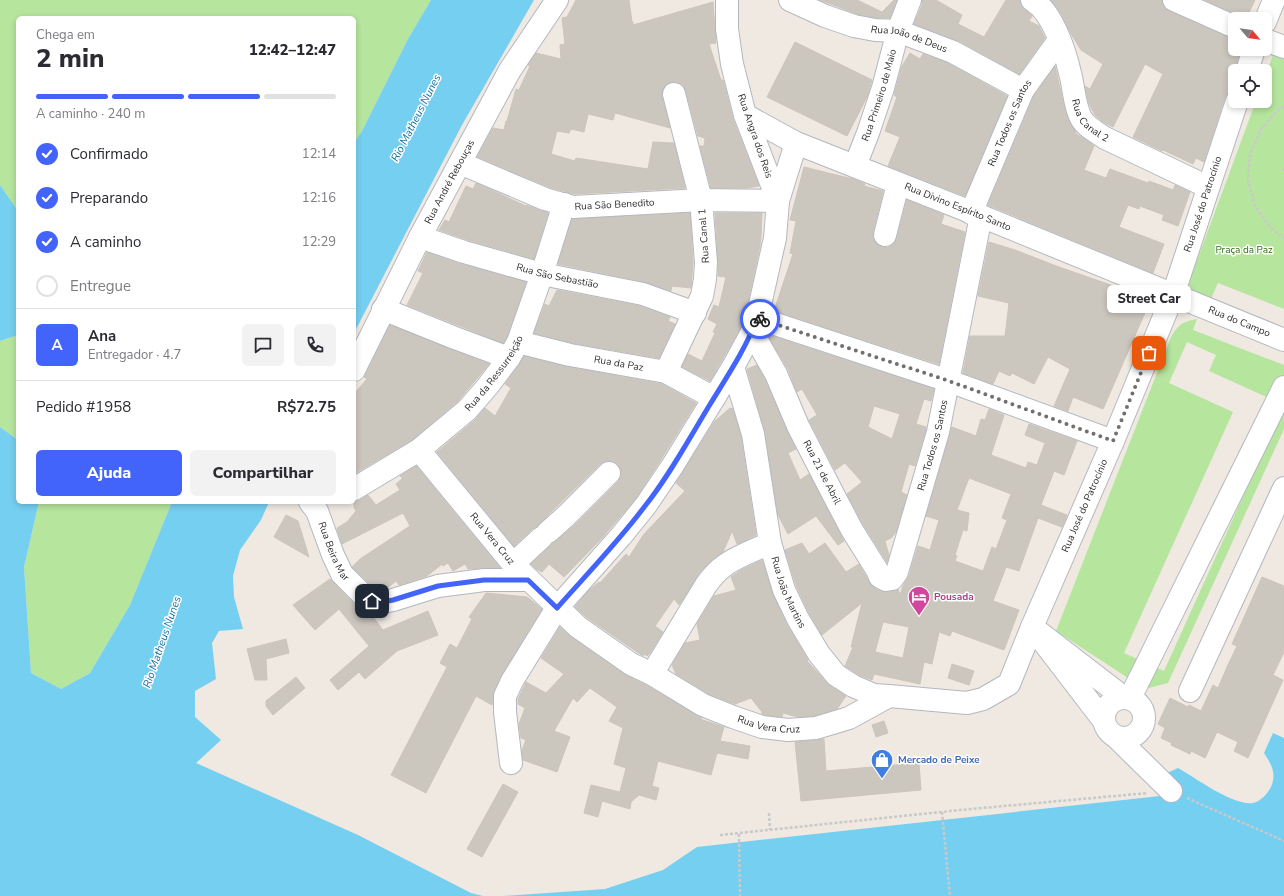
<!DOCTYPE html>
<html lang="pt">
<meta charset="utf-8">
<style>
body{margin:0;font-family:"Nunito Sans",sans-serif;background:#f2f2f3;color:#2b2b33;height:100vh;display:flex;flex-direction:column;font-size:15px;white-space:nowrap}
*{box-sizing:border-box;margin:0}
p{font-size:13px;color:#7c7c81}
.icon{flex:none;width:22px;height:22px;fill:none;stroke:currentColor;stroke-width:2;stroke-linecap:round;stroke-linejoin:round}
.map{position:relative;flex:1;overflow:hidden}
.details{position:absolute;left:16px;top:16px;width:340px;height:488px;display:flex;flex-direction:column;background:#fff;border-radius:6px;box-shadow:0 2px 6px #0003}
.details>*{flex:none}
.needle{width:26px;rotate:119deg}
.controls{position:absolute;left:1228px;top:12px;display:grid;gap:8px}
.controls a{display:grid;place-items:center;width:44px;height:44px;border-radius:6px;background:#fff;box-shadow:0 2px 6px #0003;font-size:20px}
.pin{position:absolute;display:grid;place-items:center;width:34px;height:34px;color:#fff;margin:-17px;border-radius:8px;box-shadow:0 2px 6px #0006}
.courier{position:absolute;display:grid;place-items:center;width:40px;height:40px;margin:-20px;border:3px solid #4264fb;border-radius:50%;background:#fff;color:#222;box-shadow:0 1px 5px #0007}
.bubble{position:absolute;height:28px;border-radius:6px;background:#fff;box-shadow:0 2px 6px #0003;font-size:13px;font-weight:800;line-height:28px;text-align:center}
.headline em{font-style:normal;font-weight:800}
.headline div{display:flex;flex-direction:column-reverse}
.headline{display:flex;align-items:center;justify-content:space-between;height:68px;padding:0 20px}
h1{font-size:26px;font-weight:800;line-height:30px}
.bar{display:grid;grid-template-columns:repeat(4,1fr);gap:6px 4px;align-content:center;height:48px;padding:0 20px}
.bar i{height:5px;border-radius:3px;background:#e1e1e2}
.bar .selected{background:#4264fb}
.bar p{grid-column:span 4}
.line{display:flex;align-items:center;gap:10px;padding:0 20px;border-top:1px solid #e1e1e2}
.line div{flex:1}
.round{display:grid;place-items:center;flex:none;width:42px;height:42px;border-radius:6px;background:#f2f2f3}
ol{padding:0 20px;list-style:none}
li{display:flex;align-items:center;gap:12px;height:44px}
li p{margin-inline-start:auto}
li .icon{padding:4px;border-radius:50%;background:#4264fb;color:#fff;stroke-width:4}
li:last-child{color:#7c7c81}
li i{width:22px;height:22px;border:2px solid #e1e1e2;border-radius:50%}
.cta{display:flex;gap:8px;margin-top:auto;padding:8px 20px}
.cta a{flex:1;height:46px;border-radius:6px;background:#4264fb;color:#fff;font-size:16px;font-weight:800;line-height:46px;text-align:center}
.cta a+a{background:#f2f2f3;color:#2b2b33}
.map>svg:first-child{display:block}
</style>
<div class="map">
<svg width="1284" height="896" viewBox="0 0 1284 896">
<rect width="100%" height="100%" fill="#efe9e1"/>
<g fill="#b6e59e">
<polygon points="0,0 431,0 408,39 362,131 354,143 354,18 18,18 18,211 0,185"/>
<polygon points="1273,55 1284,59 1284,309 1218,283 1211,299 1189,292 1189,282 1256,101 1265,101 1265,77"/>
<path d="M1197 319 1193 330 1284 365V405L1209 371 1216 355 1187 342 1169 383 1233 412 1124 653 1164 671 1284 406V429L1168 683 1145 689 1056 631 1171 337C1179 324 1182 322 1197 319Z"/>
<polygon points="18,335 18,440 0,427 0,341"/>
<polygon points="39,502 172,502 130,605 90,673 61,689 31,673 24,567"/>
</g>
<g fill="#75cff0">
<polygon points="431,0 534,0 462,125 354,333 354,143 362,131 408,39"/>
<polygon points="0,185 18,211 18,335 0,341"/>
<polygon points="0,427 18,440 18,502 39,502 24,567 31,673 61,689 90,673 130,605 172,502 269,502 261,520 240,550 233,576 234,597 243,629 219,631 212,643 216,679 195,691 195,717 221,740 196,763 358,835 471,893 483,896 0,896"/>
<path d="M1273 733 1284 738V896H503L605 889 663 870 697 847 1169 795 1167 773 1178 768C1196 778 1233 806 1253 803 1260 802 1268 793 1271 787 1277 773 1271 764 1264 753Z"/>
</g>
<g fill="#cbc7bf" stroke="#cbc5ba" fill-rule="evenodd">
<polygon points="576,0 629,0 632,22 633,22 633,25 713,2 716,43 709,44 721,80 723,80 733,119 759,186 747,188 711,188 700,146 704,146 705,138 698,136 686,91 683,85 677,82 671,82 666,85 662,91 662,97 670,128 615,113 613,120 588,114 584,132 571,129 569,133 557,131 551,154 575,161 576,158 648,169 653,142 674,143 685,188 574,194 549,187 477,157 493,128 504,130 506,121 507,121 516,89 519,90 530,66 528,65 536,53 561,59 560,45 565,44 562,18 567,17"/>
<polygon points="820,0 857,0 882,12 894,0 897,0 890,18 876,18 857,14"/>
<polygon points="922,0 936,0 962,15 958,24 984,37 1006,0 1020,0 1021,5 1032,16 1029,21 1039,26 1045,38 1019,74 959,41 914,24 922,5"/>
<polygon points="1051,0 1162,0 1164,7 1169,11 1230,38 1235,39 1235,49 1241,49 1235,68 1235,89 1229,91 1225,97 1204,162 1196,158 1193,164 1163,150 1162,151 1133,137 1163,74 1145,64 1113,127 1102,121 1095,115 1089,104 1085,86 1090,89 1103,64 1081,50 1070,32 1062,15"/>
<polygon points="1205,0 1255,0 1246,19"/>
<polygon points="795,42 872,80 867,97 847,136 767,97"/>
<polygon points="910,53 920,59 923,54 948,63 1007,96 965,196 888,166 900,137 885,131 897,97 894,95 902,66"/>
<polygon points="1055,66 1065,110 1070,123 1076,132 1075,133 1094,146 1084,170 1106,178 1110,169 1148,183 1149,181 1173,190 1175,185 1190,192 1178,226 1162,220 1164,215 1140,206 1139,209 1128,205 1119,227 1164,244 1153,273 988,205 1034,96"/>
<polygon points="804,167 853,179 865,184 864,186 883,191 873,232 873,239 877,244 882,247 889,247 894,243 897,238 907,200 944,215 941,224 965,232 939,364 774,311 793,254 790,253 796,221 790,220"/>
<polygon points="476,183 526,206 526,205 548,213 534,259 468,240 439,230 445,220 449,222 466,186 473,189"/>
<polygon points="690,213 693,262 691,288 672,286 671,291 645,282 558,264 572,219"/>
<polygon points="715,213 762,213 761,236 760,246 745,315 741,327 710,381 682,367 688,354 702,361 715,333 713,332 717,324 708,319 714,305 719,307 726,277 718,276 718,261"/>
<polygon points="989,242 1015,250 1059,267 1151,299 1103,409 1073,397 1068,411 1054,406 1070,369 1048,357 1034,384 1012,373 1010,376 999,371 993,384 963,373 970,336 1005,336 1009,303 978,296"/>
<polygon points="427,252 461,264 526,282 507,337 503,343 407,305 423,273 418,271"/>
<polygon points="557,290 640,306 670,317 668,321 675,324 659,358 573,343 534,333 545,304 549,306"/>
<polygon points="390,325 489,364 458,401 412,440 354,474 354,394 367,379 364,377"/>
<path d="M769 335 934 389 931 401 924 399 916 424 926 427V429L915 466 909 464 901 492 907 495 896 532 891 538 885 541 889 555 887 562 863 524 847 494 862 482 845 463 835 470 809 420 817 415 802 389 797 392 788 369 768 336ZM874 406 900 414 892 439 868 427Z"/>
<polygon points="524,356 568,367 662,384 696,403 662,458 636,498 602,538 564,577 549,564 542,572 536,569 531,564 552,544 556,541 575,525 618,482 621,477 621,470 618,464 612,461 606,461 600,464 537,526 532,529 514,546 437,452 475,420 485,408 495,416 511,388 505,384 519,365"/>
<polygon points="757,365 765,380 787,431 796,449 788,453 800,480 809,474 844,541 838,545 816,516 788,534 778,515 765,432 747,369"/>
<polygon points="730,408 733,409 741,437 756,535 737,544 732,531 723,552 711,561 700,572 679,605 674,599 655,626 663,632 650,653 647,656 644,654 643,656 586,617 575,607 588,591 599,582 600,583 626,554 629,557 644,534 685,491 676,483 714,422"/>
<path d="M989 409 1004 415 991 455 1026 468 1028 462 1037 465 1045 443 1025 435 1029 424 1077 441 1064 475 1054 471 1041 505 1067 515 1062 527 1038 518 1019 571 1006 567 993 601 1019 610 1004 650 952 631 950 636 939 632 932 664 924 662 920 684 874 674 872 680 859 675 845 666 853 647H851L862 603 822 635 809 613 796 585 785 550 802 543 809 554 825 543 846 572 859 564 869 582 874 588 880 591 888 592 894 591 898 589 900 595 903 586 909 576 918 546 930 550 939 520 926 516 952 427 976 436 981 419 985 420ZM969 478 1011 494 1002 518 1007 520 996 549 992 547 983 571 955 561 957 556 955 555 963 530 967 531 969 513 957 510ZM883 622 909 627 903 658 875 652Z"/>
<polygon points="416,466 500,568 484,568 468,569 465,564 453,571 448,563 443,566 442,564 427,576 399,585 396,581 387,588 382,589 376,589 372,586 352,567 360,559 410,526 403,513 342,544 337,528 347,522 356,511 354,508 354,501 360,500 368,495 376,505 400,490 396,484 403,478 400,476"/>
<polygon points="286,515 298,521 309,557 274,537"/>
<polygon points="762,560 773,595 787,625 808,660 807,661 829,685 846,696 837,709 814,716 798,717 783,713 782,717 765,715 762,714 762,712 751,698 735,704 709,694 676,674 672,665 685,643 700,640 697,624 714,596 736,590 731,577 741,570"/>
<polygon points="1262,577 1284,586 1284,652 1273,675 1283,680 1248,758 1234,751 1238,742 1217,732 1205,758 1191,751 1190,754 1171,745 1172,743 1161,738 1165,728 1158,724 1170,698 1188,707 1189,705 1201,711 1213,685 1218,688 1227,667 1237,646 1232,644"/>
<polygon points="330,579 355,605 365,612 370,613 383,630 428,611 438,635 397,651 365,679 359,672 338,690 330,680 369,646 339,609 315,630 293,605"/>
<polygon points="486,593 527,597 542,609 501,676 494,691 492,705 476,696 426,793 391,775 447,667 440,663 450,644 457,648 472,619 469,617"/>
<polygon points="560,627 571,637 624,674 646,685 702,718 700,719 724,727 720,741 750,746 748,759 717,753 711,775 658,761 652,786 659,788 656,800 639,795 631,802 630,809 602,801 598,817 584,813 591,785 620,792 626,768 614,764 623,728 609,721 617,707 590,688 577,702 573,698 554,731 570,737 557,772 523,760 522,750 526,740 521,738 519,724 525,708 518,704 518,699 526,682 546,693 564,674 541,658"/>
<polygon points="286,639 289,653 266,659 267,680 255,680 247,649"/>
<polygon points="952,664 974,671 969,685 948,678"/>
<polygon points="296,677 305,688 273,715 266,706 266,701"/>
<polygon points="884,721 888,733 876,737 872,725"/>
<polygon points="824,739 826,771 919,763 921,790 801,801 795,742 817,740"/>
<polygon points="503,784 518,792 482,857 467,849"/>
</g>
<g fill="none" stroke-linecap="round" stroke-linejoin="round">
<g stroke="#b4b7c1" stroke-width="24">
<g id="minor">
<path id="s1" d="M790 0 825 16 854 26 875 30 898 31 953 52 1023 90"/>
<path id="s2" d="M1032 0C1052 11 1065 51 1070 73 1074 87 1074 105 1081 118 1086 127 1096 132 1105 138L1208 187"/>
<polyline points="1174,0 1235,27"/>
<polyline points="1265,22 1274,0"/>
<polyline points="1265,40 1284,47"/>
<polyline points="1247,71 1254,49"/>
<path id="s3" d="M745 115 796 143 981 216 1284 340"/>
<path id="s4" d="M460 163 545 199 573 207 701 200 778 201 796 143"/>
<path id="s5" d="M855 166 868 133 883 88 898 31 910 0"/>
<path id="s6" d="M971 213 1023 90 1059 40"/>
<polyline points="885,235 898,184"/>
<path id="s7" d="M420 237 464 252 542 274 643 294 695 313"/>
<polyline points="383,309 455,338 509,358"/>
<polyline points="757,318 949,381 1113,441"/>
<path id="s8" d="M752 332 776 374 798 426 832 492 852 530 877 570 880 577 886 580 892 579 897 572 938 432 981 216"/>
<path id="s9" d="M518 342 570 355 666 372 714 398"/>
<path id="s10" d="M733 367 753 434 770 543 784 590 798 619 819 654 836 675 853 686 874 695 889 696 967 703 983 699 1009 684 1032 627 1113 441 1173 295 1237 101"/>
<path id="s11" d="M354 370 420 237 510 70 557 0"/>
<polyline points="666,372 702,296 705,279 706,262 701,200 674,94"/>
<path id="s12" d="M419 450 513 564 578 627 631 664 652 674 703 705 733 717 762 727 788 730 816 728 849 718 889 696"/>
<path id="s13" d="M354 489 419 450 467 410 487 387 509 358 518 342 542 274 564 204"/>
<path id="s14" d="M310 502 317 511 333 555 342 574 364 596 372 601 383 602 393 600 438 586 484 580H528"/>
<polyline points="548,532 566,516 609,473"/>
<polyline points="513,564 541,538"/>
<path d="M652 674 706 585C711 578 717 571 724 566 737 556 755 550 770 543"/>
<polyline points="1190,691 1284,488"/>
<circle cx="1124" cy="718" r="20"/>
<polyline points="1130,698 1284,387"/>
<polyline points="1104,721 1032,627 1123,697"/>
<polyline points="1116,737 1171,791"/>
<polyline points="511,763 505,712 505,696 512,681 557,608 621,536 646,505 673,465 733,367 752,332 757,318 775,238 778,201 745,115 732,64 727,29 727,0"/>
</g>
</g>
<g stroke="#c9c9c9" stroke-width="2.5" stroke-dasharray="3 2" stroke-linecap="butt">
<polyline points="1284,107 1279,109 1261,129 1250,154 1248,180 1255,206 1271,228 1284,238"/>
<polyline points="1284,168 1284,173"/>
<polyline points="1187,798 1284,841"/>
<polyline points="942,812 950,896"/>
<polyline points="769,813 770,830"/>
<polyline points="739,834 740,896"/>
<polyline points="720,835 960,810 1148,793"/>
</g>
<use href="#minor" stroke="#fff" stroke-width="22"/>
</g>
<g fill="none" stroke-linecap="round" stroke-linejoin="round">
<polyline stroke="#726f6d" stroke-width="4" stroke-dasharray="0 7.2" points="760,319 949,381 1113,441 1149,353"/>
<path stroke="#4264fb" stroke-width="5" d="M372 601 383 602 393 600 438 586 484 580H528L557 608C587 574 618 542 645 506 669 476 689 439 709 406 726 378 746 349 757 318L760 319"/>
</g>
<defs>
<g id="hotel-pin" transform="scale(1.15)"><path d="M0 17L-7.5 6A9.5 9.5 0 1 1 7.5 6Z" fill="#d1479c" stroke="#fff"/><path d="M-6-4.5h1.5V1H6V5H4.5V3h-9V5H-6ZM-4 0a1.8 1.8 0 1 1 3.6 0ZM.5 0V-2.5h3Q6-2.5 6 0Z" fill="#fff"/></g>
<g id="shop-pin" transform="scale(1.15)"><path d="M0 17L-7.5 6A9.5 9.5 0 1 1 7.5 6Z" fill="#3f7fe0" stroke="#fff"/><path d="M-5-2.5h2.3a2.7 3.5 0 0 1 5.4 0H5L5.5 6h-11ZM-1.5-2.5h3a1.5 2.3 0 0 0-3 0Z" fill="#fff"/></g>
</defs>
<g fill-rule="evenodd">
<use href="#hotel-pin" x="919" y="597"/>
<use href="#shop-pin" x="882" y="760"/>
</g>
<g text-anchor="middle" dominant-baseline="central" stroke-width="3" stroke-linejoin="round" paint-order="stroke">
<g font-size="10" fill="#2e2e2e" stroke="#fff">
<text stroke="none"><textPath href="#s1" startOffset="126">Rua João de Deus</textPath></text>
<text stroke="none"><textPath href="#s5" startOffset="75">Rua Primeiro de Maio</textPath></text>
<text stroke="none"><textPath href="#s2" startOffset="138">Rua Canal 2</textPath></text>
<text stroke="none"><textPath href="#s6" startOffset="98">Rua Todos os Santos</textPath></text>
<text transform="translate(755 136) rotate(71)">Rua Angra dos Reis</text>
<text stroke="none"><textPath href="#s11" startOffset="211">Rua André Rebouças</textPath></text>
<text stroke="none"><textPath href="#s4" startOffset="163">Rua São Benedito</textPath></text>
<text stroke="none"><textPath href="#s10" startOffset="1030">Rua José do Patrocínio</textPath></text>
<text stroke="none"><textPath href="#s3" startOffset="232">Rua Divino Espírito Santo</textPath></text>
<text transform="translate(704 236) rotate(-94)">Rua Canal 1</text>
<text stroke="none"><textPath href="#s7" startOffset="143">Rua São Sebastião</textPath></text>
<text stroke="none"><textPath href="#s3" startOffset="536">Rua do Campo</textPath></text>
<text stroke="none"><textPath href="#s9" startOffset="103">Rua da Paz</textPath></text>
<text stroke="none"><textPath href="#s13" startOffset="184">Rua da Ressurreição</textPath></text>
<text stroke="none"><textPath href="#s8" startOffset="430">Rua Todos os Santos</textPath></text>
<text stroke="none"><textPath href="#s8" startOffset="157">Rua 21 de Abril</textPath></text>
<text stroke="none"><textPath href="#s10" startOffset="706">Rua José do Patrocínio</textPath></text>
<text stroke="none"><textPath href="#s12" startOffset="115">Rua Vera Cruz</textPath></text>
<text stroke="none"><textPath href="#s14" startOffset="55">Rua Beira Mar</textPath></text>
<text stroke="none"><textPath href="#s10" startOffset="233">Rua João Martins</textPath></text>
<text stroke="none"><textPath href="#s12" startOffset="455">Rua Vera Cruz</textPath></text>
</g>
<g font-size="10" fill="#2c6e1b" stroke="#fff">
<text x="1244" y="250">Praça da Paz</text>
</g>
<g font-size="10" font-weight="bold" fill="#b23c85" stroke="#fff" text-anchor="start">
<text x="934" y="597">Pousada</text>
</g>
<g font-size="10" font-weight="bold" fill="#366cbe" stroke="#fff" text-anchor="start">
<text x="898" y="760">Mercado de Peixe</text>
</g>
<g font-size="11" font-style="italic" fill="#0d6fa3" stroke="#fff">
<text transform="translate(416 118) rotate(-63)">Rio Matheus Nunes</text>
<text transform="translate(162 642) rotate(-71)">Rio Matheus Nunes</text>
</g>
</g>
</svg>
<div class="controls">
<a><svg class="needle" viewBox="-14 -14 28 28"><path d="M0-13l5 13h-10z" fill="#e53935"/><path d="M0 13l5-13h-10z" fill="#7c7c81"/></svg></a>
<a><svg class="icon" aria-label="locate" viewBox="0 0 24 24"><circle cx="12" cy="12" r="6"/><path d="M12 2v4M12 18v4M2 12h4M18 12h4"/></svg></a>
</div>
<div class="pin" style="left:1149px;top:353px;background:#ea580c"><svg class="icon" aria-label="bag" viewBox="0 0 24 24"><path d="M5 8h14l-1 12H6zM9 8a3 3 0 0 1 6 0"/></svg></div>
<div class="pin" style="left:372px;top:601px;background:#1f2937"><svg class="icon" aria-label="home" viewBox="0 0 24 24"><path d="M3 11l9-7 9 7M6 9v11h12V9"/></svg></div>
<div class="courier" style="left:760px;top:319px"><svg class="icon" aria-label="bike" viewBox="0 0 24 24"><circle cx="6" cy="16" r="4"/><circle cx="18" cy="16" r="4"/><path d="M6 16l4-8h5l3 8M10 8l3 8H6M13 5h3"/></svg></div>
<div class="bubble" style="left:1107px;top:285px;width:84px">Street Car</div>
<section class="details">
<div class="headline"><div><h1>2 min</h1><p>Chega em</p></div><em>12:42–12:47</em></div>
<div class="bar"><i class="selected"></i><i class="selected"></i><i class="selected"></i><i></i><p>A caminho · 240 m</p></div>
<ol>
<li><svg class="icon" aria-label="check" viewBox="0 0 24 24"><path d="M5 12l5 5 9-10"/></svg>Confirmado<p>12:14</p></li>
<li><svg class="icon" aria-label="check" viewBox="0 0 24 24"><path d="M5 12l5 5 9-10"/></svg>Preparando<p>12:16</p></li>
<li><svg class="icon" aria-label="check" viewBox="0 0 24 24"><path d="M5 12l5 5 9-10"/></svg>A caminho<p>12:29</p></li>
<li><i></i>Entregue</li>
</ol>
<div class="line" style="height:72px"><b class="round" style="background:#4264fb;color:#fff">A</b><div><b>Ana</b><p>Entregador · 4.7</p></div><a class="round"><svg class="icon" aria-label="chat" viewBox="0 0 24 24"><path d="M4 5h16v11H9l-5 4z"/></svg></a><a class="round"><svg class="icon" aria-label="phone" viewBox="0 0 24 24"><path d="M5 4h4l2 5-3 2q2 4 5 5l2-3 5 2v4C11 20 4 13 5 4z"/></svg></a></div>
<div class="line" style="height:52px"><div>Pedido #1958</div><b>R$72.75</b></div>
<div class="cta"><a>Ajuda</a><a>Compartilhar</a></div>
</section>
</div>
